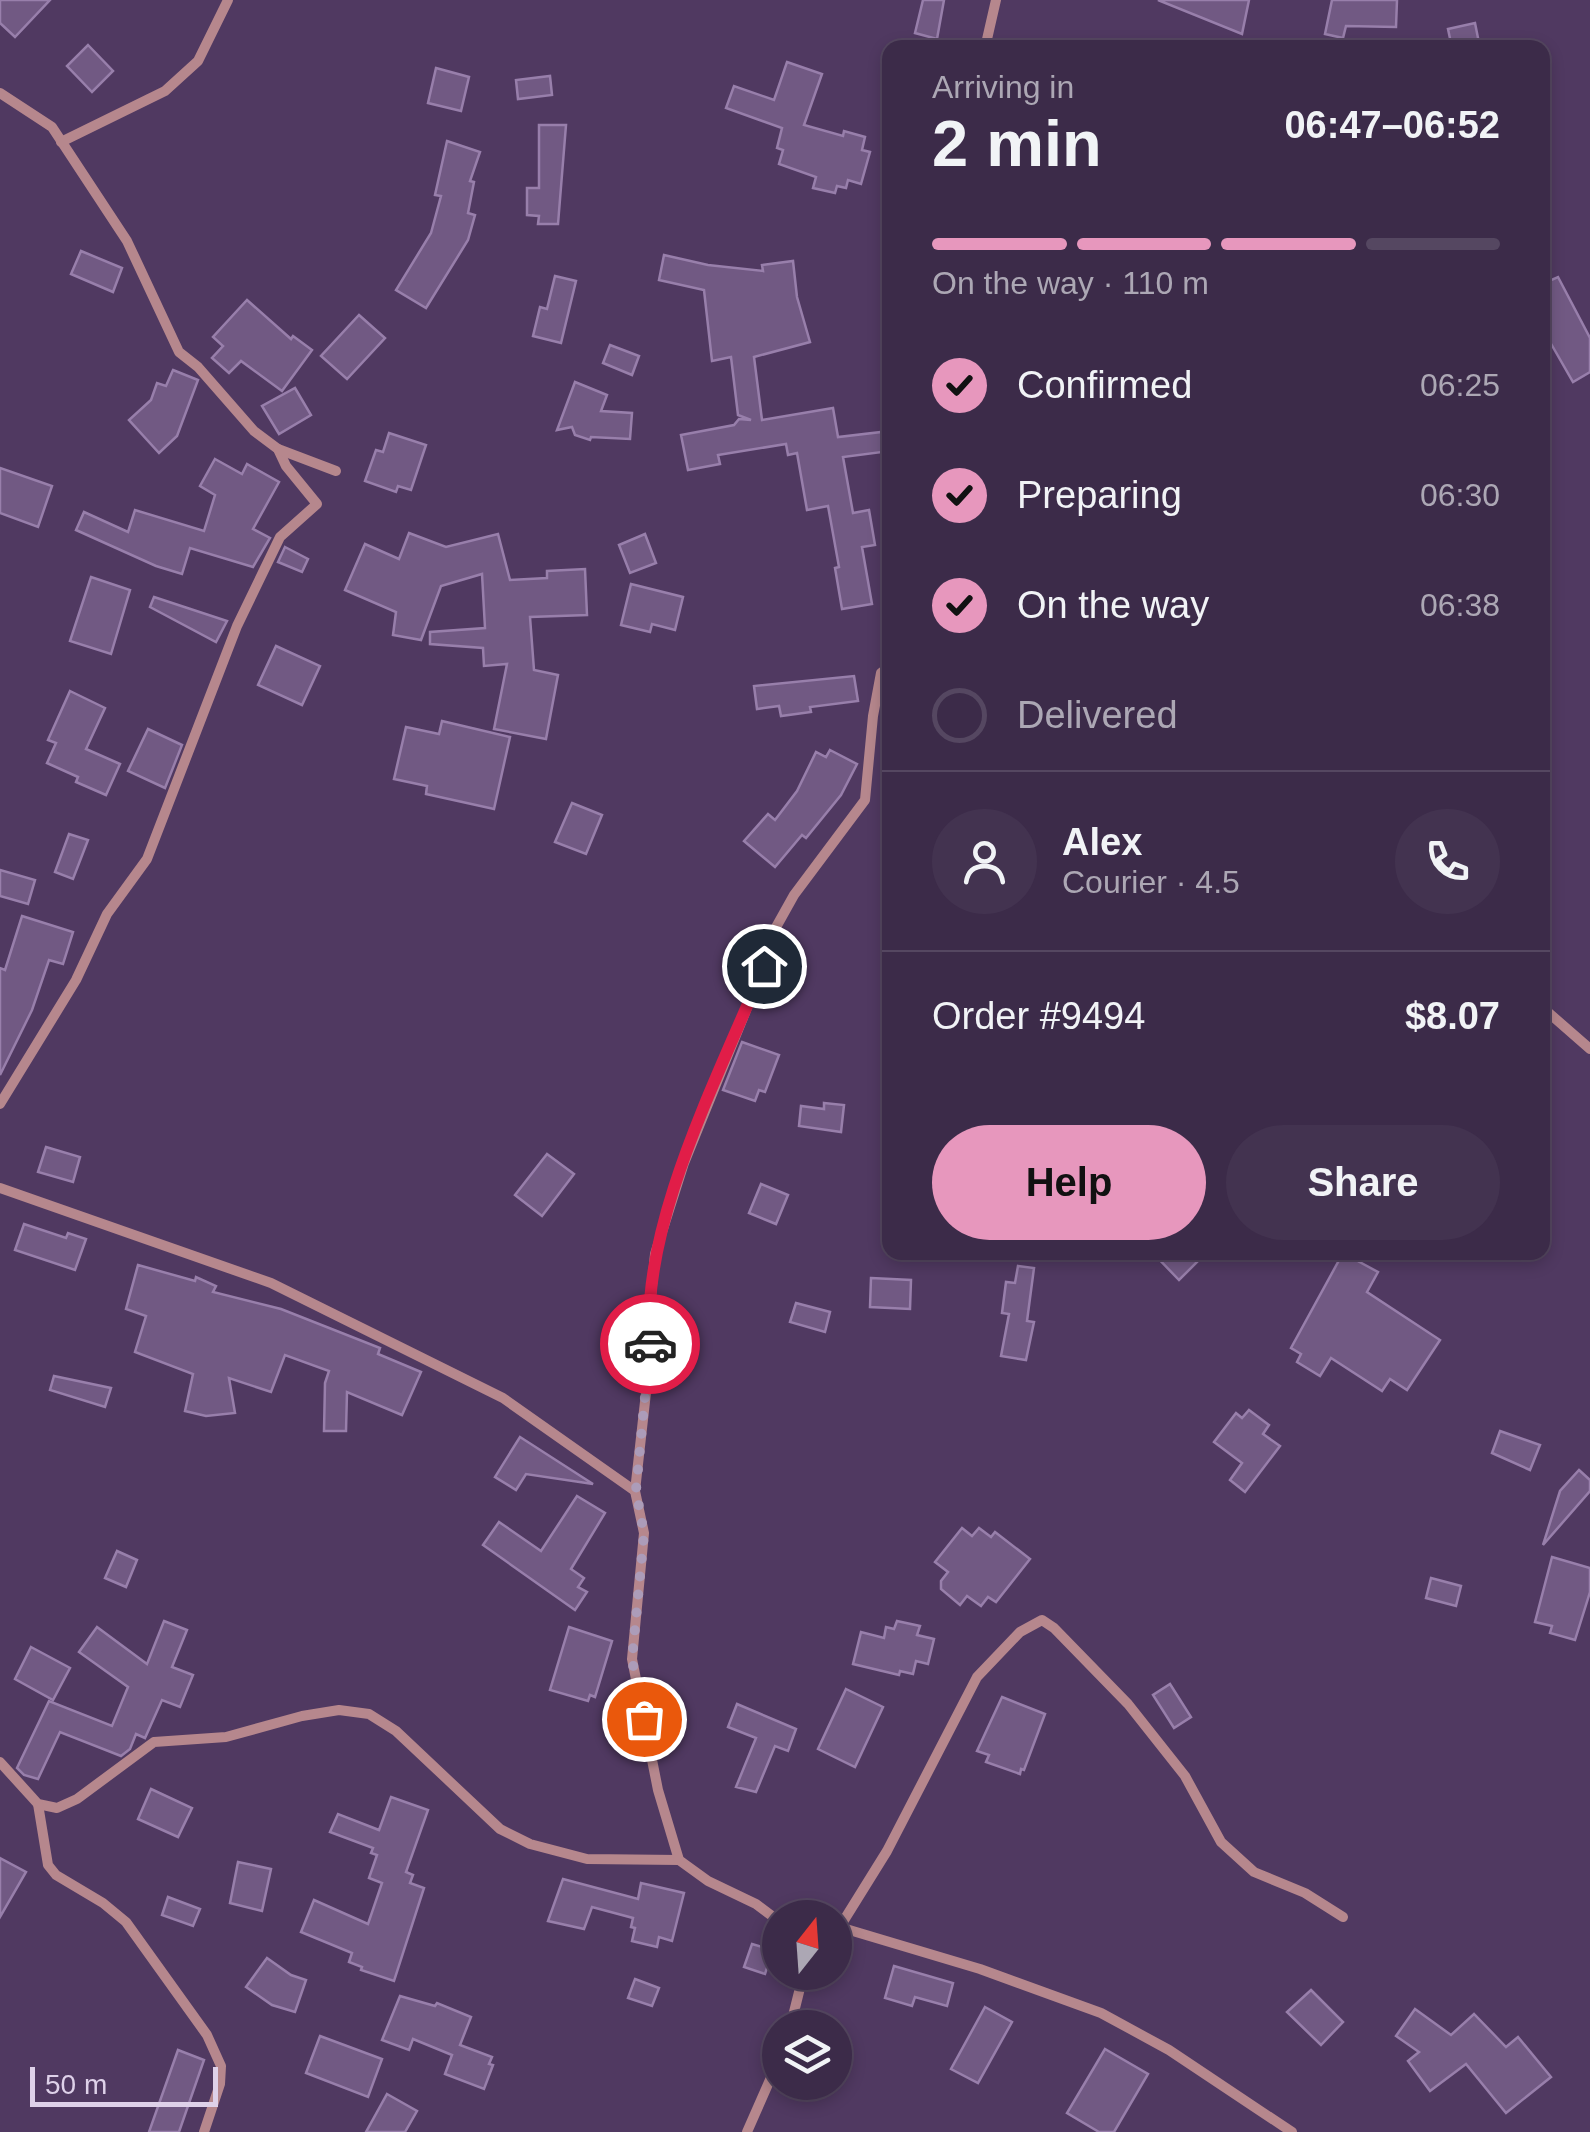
<!DOCTYPE html>
<meta charset="utf-8">
<style>
body{margin:0;font-family:Arial,sans-serif;background:#433350;color:#f1f3f6;height:100vh;display:flex;flex-direction:column;font-size:38px;white-space:nowrap}
*{box-sizing:border-box;margin:0}
p{font-size:32px;color:#aca7b4}
.icon{flex:none;width:55px;height:55px;fill:none;stroke:currentColor;stroke-width:2;stroke-linecap:round;stroke-linejoin:round}
.map{position:relative;flex:1;overflow:hidden}
.details{position:absolute;left:882px;top:40px;width:668px;height:1220px;display:flex;flex-direction:column;background:#3c2b49;border-radius:20px;box-shadow:0 5px 15px #0003,0 0 0 2px #554761}
.details>*{flex:none}
.needle{width:65px;rotate:17deg}
.controls{position:absolute;left:762px;top:1900px;display:grid;gap:20px}
.controls a{display:grid;place-items:center;width:90px;height:90px;border-radius:50%;background:#3c2b49;box-shadow:0 5px 15px #0003,0 0 0 2px #554761;font-size:50px}
.scale{position:absolute;left:30px;bottom:25px;width:188px;box-sizing:border-box;padding-left:10px;border:5px solid #ded1e9;border-top:0;font-size:28px;line-height:35px;white-space:nowrap;color:#ded1e9;-webkit-text-stroke:8px #503961;paint-order:stroke}
.pin{position:absolute;display:grid;place-items:center;width:85px;height:85px;color:#fff;margin:-42px;border:5px solid #fff;border-radius:50%;box-shadow:0 2px 10px #0007}
.courier{position:absolute;display:grid;place-items:center;width:100px;height:100px;margin:-50px;border:8px solid #e11d48;border-radius:50%;background:#fff;color:#222;box-shadow:0 2px 12px #0007}
.overview em{font-style:normal;font-weight:600}
.overview div{display:flex;flex-direction:column-reverse}
.overview{display:flex;align-items:center;justify-content:space-between;height:170px;padding:0 50px}
h1{font-size:65px;font-weight:600;line-height:75px}
.bar{display:grid;grid-template-columns:repeat(4,1fr);gap:15px 10px;align-content:center;height:120px;padding:0 50px}
.bar i{height:12px;border-radius:8px;background:#554761}
.bar .on{background:#e797bd}
.bar p{grid-column:span 4}
.line{display:flex;align-items:center;gap:25px;padding:0 50px;border-top:2px solid #554761}
.line div{flex:1}
.round{display:grid;place-items:center;flex:none;width:105px;height:105px;border-radius:52px;background:#433350}
ol{padding:0 50px;list-style:none}
li{display:flex;align-items:center;gap:30px;height:110px}
li p{margin-inline-start:auto}
li .icon{padding:10px;border-radius:50%;background:#e797bd;color:#111;stroke-width:4}
li:last-child{color:#aca7b4}
li i{width:55px;height:55px;border:5px solid #554761;border-radius:50%}
.action{display:flex;gap:20px;margin-top:auto;padding:20px 50px}
.action a{flex:1;height:115px;border-radius:60px;background:#e797bd;color:#111;font-size:40px;font-weight:600;line-height:115px;text-align:center}
.action a+a{background:#433350;color:#f1f3f6}
.map>svg:first-child{display:block}
</style>
<div class="map">
<svg width="1590" height="2132" viewBox="0 0 1590 2132">
<rect width="100%" height="100%" fill="#503961"/>
<g fill="#715983" stroke="#987fab" stroke-width="2.5">
<polygon points="0,0 50,0 15,37 0,23"/>
<polygon points="923,0 944,0 937,39 915,33"/>
<polygon points="1158,0 1249,0 1242,34"/>
<polygon points="1332,0 1397,0 1396,27 1346,26 1343,38 1325,34"/>
<polygon points="1475,23 1479,43 1452,48 1448,29"/>
<polygon points="88,45 113,71 92,92 67,66"/>
<polygon points="787,62 822,74 804,125 843,136 844,131 865,137 862,150 870,152 861,184 848,180 846,188 837,186 835,193 813,188 816,177 779,164 783,150 777,148 782,128 726,108 734,86 774,100"/>
<polygon points="436,68 469,77 461,111 428,103"/>
<polygon points="550,76 552,95 518,99 516,80"/>
<polygon points="539,125 566,125 558,224 538,224 539,216 527,215 527,188 539,188"/>
<polygon points="447,141 480,152 470,181 474,182 468,213 475,215 468,240 426,308 396,290 431,233 441,196 435,195"/>
<polygon points="81,251 122,268 113,292 71,274"/>
<polygon points="664,255 708,265 763,271 762,265 793,261 797,297 810,342 754,357 762,420 833,408 838,437 890,431 890,451 843,457 853,513 869,510 875,545 862,547 872,604 842,609 835,568 839,567 828,506 807,510 797,453 788,455 786,444 718,455 720,464 688,470 681,435 734,425 739,419 751,420 738,415 731,357 712,361 704,290 659,280"/>
<polygon points="555,276 576,281 561,343 533,336 540,307 547,309"/>
<polygon points="1558,277 1590,338 1590,372 1573,382 1542,328 1542,284"/>
<polygon points="247,300 291,339 293,336 312,350 282,391 241,361 229,373 212,358 223,346 213,337"/>
<polygon points="359,315 385,338 347,379 321,356"/>
<polygon points="610,345 639,356 632,375 603,363"/>
<polygon points="173,370 198,380 177,436 159,453 129,420 151,400 157,383 166,386"/>
<polygon points="575,382 607,395 601,411 632,413 630,439 591,437 590,440 575,435 572,427 557,430"/>
<polygon points="295,388 311,415 279,434 262,406"/>
<polygon points="389,433 426,445 411,490 398,486 396,492 365,481 376,450 383,452"/>
<polygon points="215,459 242,474 247,464 279,482 253,529 270,538 253,567 190,548 182,574 156,566 76,530 84,512 128,532 135,510 204,531 215,495 200,486"/>
<polygon points="0,468 52,486 38,527 0,513"/>
<polygon points="409,533 446,547 498,534 510,580 547,578 547,571 585,569 587,615 530,617 534,670 558,675 546,739 494,729 507,664 484,666 483,648 430,644 430,632 485,628 482,574 441,586 421,640 393,635 396,612 345,590 365,544 399,559"/>
<polygon points="645,534 656,563 630,573 619,545"/>
<polygon points="285,547 308,559 302,572 278,562"/>
<polygon points="91,577 130,590 111,654 70,641"/>
<polygon points="631,584 683,597 675,630 652,624 650,632 621,625"/>
<polygon points="154,597 227,621 216,642 150,607"/>
<polygon points="276,646 320,666 302,705 258,685"/>
<polygon points="854,676 858,701 810,707 811,712 781,716 779,706 757,709 754,686"/>
<polygon points="70,691 105,708 86,749 120,764 106,795 76,782 78,777 47,763 56,743 48,740"/>
<polygon points="442,721 510,737 494,809 426,794 427,786 394,779 406,727 439,734"/>
<polygon points="148,729 182,745 165,788 128,771"/>
<polygon points="830,750 857,764 841,795 806,838 802,835 775,867 744,841 768,814 775,820 797,791 816,752 826,757"/>
<polygon points="572,803 602,815 586,854 555,842"/>
<polygon points="69,834 88,840 73,879 55,872"/>
<polygon points="0,870 35,880 28,904 0,896"/>
<polygon points="22,916 73,932 63,964 49,960 32,1010 0,1075 0,968 5,970"/>
<polygon points="742,1042 779,1055 765,1092 759,1090 755,1101 723,1090"/>
<polygon points="824,1103 844,1105 841,1132 799,1126 801,1106 824,1109"/>
<polygon points="46,1147 80,1157 73,1182 38,1172"/>
<polygon points="547,1154 574,1174 542,1216 515,1195"/>
<polygon points="761,1184 788,1195 776,1224 749,1213"/>
<polygon points="24,1224 66,1238 68,1233 86,1239 75,1270 15,1250"/>
<polygon points="1152,1252 1207,1252 1179,1280"/>
<polygon points="1343,1253 1378,1272 1367,1292 1440,1340 1407,1390 1390,1379 1382,1391 1331,1358 1320,1376 1297,1362 1301,1354 1291,1348"/>
<polygon points="138,1265 195,1281 196,1277 216,1286 213,1292 281,1309 380,1348 378,1354 421,1372 402,1415 347,1392 346,1431 324,1431 325,1383 329,1371 285,1355 271,1392 229,1378 235,1413 206,1416 185,1411 193,1374 135,1352 146,1316 126,1309"/>
<polygon points="1018,1266 1034,1268 1027,1321 1034,1322 1026,1360 1001,1356 1009,1314 1002,1313 1006,1282 1015,1283"/>
<polygon points="871,1278 911,1280 910,1309 870,1307"/>
<polygon points="796,1303 830,1312 825,1332 790,1322"/>
<polygon points="54,1376 111,1388 105,1407 50,1390"/>
<polygon points="1249,1410 1269,1425 1263,1434 1280,1446 1245,1492 1230,1480 1242,1463 1214,1442 1236,1413 1242,1418"/>
<polygon points="1500,1431 1540,1445 1530,1470 1492,1453"/>
<polygon points="520,1437 593,1484 526,1474 516,1490 495,1477"/>
<polygon points="1579,1470 1590,1480 1590,1491 1543,1545 1560,1491"/>
<polygon points="577,1496 605,1513 571,1569 584,1578 578,1587 587,1592 575,1610 483,1545 499,1522 541,1551"/>
<polygon points="962,1528 972,1536 979,1528 991,1537 995,1532 1030,1559 996,1602 988,1597 981,1606 967,1596 960,1605 941,1589 941,1581 948,1572 935,1562"/>
<polygon points="117,1551 137,1560 126,1587 105,1578"/>
<polygon points="1552,1557 1590,1568 1590,1592 1575,1640 1550,1633 1552,1626 1535,1622"/>
<polygon points="1431,1578 1461,1586 1456,1606 1426,1598"/>
<polygon points="164,1621 187,1630 172,1667 193,1675 180,1707 162,1700 145,1738 136,1734 130,1749 121,1756 60,1732 38,1779 24,1775 17,1768 49,1701 112,1726 128,1687 79,1652 97,1627 147,1664"/>
<polygon points="897,1621 920,1626 917,1635 934,1639 928,1664 916,1661 913,1674 900,1671 899,1675 853,1664 861,1632 884,1638 886,1627 894,1629"/>
<polygon points="569,1627 612,1641 595,1697 590,1695 588,1701 550,1690"/>
<polygon points="31,1647 70,1668 53,1700 15,1679"/>
<polygon points="1170,1684 1191,1717 1174,1728 1153,1695"/>
<polygon points="846,1689 883,1707 855,1767 818,1749"/>
<polygon points="1002,1697 1045,1714 1024,1770 1021,1769 1020,1774 986,1762 989,1755 977,1751"/>
<polygon points="737,1704 796,1729 788,1751 775,1746 756,1792 736,1787 756,1738 728,1727"/>
<polygon points="151,1789 192,1808 178,1837 138,1819"/>
<polygon points="391,1797 428,1810 406,1872 413,1875 410,1883 424,1888 394,1981 361,1970 362,1967 349,1962 352,1953 301,1932 314,1900 368,1924 382,1883 369,1878 377,1855 371,1853 373,1848 330,1832 338,1814 379,1830"/>
<polygon points="0,1858 26,1872 0,1917"/>
<polygon points="238,1862 271,1869 262,1911 230,1903"/>
<polygon points="563,1879 638,1899 641,1883 684,1893 672,1941 659,1937 657,1947 632,1941 635,1928 631,1927 633,1918 592,1907 584,1929 548,1921"/>
<polygon points="168,1897 200,1909 193,1926 162,1915"/>
<polygon points="752,1944 773,1950 765,1974 744,1967"/>
<polygon points="267,1958 291,1975 306,1980 295,2012 272,2005 246,1987"/>
<polygon points="894,1966 953,1983 947,2006 915,1997 912,2006 885,1998"/>
<polygon points="635,1979 659,1988 652,2006 628,1998"/>
<polygon points="1311,1990 1343,2022 1321,2045 1287,2012"/>
<polygon points="400,1996 435,2006 437,2003 471,2017 460,2045 492,2057 489,2064 493,2065 484,2089 445,2074 452,2055 413,2039 409,2050 382,2040"/>
<polygon points="985,2007 1012,2022 978,2083 951,2069"/>
<polygon points="1415,2009 1451,2035 1474,2014 1506,2047 1518,2037 1551,2077 1506,2113 1466,2064 1430,2091 1408,2061 1419,2052 1396,2036"/>
<polygon points="320,2036 382,2059 368,2097 306,2073"/>
<polygon points="1105,2049 1148,2074 1114,2132 1099,2132 1067,2113"/>
<polygon points="178,2050 204,2060 179,2132 149,2132"/>
<polygon points="387,2094 417,2111 405,2132 366,2132"/>
</g>
<g fill="none" stroke-linecap="round" stroke-linejoin="round">
<g stroke="#b6878d" stroke-width="10">
<polyline points="985,48 996,0"/>
<polyline points="0,93 52,127 127,241 179,352 198,367 254,431 278,449 286,466 317,504 280,537 237,626 147,859 107,914 76,980 0,1104"/>
<polyline points="61,142 165,91 198,61 228,0"/>
<polyline points="278,449 336,471"/>
<polyline points="1542,1007 1590,1049"/>
<polyline points="0,1188 271,1283 503,1398 635,1491"/>
<polyline points="0,1762 38,1804 57,1808 77,1799 154,1742 226,1737 302,1716 339,1710 369,1714 396,1731 500,1829 530,1844 587,1859 679,1860"/>
<polyline points="38,1804 48,1865 56,1875 103,1903 126,1922 207,2035 221,2066 220,2084 204,2132"/>
<polyline points="780,1922 756,1904 708,1881 679,1860 658,1790 632,1659 644,1533 635,1491 650,1357 648,1329 655,1254 684,1163 764,966 775,929 794,895 865,800 873,716 881,673 890,666"/>
<polyline points="841,1925 887,1851 977,1677 1020,1632 1042,1620 1054,1628 1128,1704 1185,1776 1221,1842 1254,1872 1305,1893 1343,1917"/>
<polyline points="836,1926 980,1969 1101,2013 1169,2050 1292,2132"/>
<polyline points="790,2028 804,1972"/>
<polyline points="747,2132 780,2057"/>
</g>
</g>
<g fill="none" stroke-linecap="round" stroke-linejoin="round">
<polyline stroke="#ac9cb9" stroke-width="10" stroke-dasharray="0 18" points="644,1719 632,1660 644,1534 636,1490 650,1344"/>
<path stroke="#e11d48" stroke-width="12" d="M650 1344C640 1225 719 1076 764 966"/>
</g>
</svg>
<div class="controls">
<a><svg class="needle" viewBox="-14 -14 28 28"><path d="M0-13l5 13h-10z" fill="#e53935"/><path d="M0 13l5-13h-10z" fill="#aca7b4"/></svg></a>
<a><svg class="icon" aria-label="layers" viewBox="0 0 24 24"><path d="M12 4l9 5-9 5-9-5zM3 14l9 5 9-5"/></svg></a>
</div>
<div class="scale">50 m</div>
<div class="pin" style="left:644px;top:1719px;background:#ea580c"><svg class="icon" aria-label="bag" viewBox="0 0 24 24"><path d="M5 8h14l-1 12H6zM9 8a3 3 0 0 1 6 0"/></svg></div>
<div class="pin" style="left:764px;top:966px;background:#1f2937"><svg class="icon" aria-label="home" viewBox="0 0 24 24"><path d="M3 11l9-7 9 7M6 9v11h12V9"/></svg></div>
<div class="courier" style="left:650px;top:1344px"><svg class="icon" aria-label="car" viewBox="0 0 24 24"><path d="M5 17H2v-5l4-1 3-4h7l3 4 3 1v5h-3M9 17h6M6 11h13"/><circle cx="7" cy="17" r="2"/><circle cx="17" cy="17" r="2"/></svg></div>
<section class="details">
<div class="overview"><div><h1>2 min</h1><p>Arriving in</p></div><em>06:47–06:52</em></div>
<div class="bar"><i class="on"></i><i class="on"></i><i class="on"></i><i></i><p>On the way · 110 m</p></div>
<ol>
<li><svg class="icon" aria-label="check" viewBox="0 0 24 24"><path d="M5 12l5 5 9-10"/></svg>Confirmed<p>06:25</p></li>
<li><svg class="icon" aria-label="check" viewBox="0 0 24 24"><path d="M5 12l5 5 9-10"/></svg>Preparing<p>06:30</p></li>
<li><svg class="icon" aria-label="check" viewBox="0 0 24 24"><path d="M5 12l5 5 9-10"/></svg>On the way<p>06:38</p></li>
<li><i></i>Delivered</li>
</ol>
<div class="line" style="height:180px"><a class="round"><svg class="icon" aria-label="person" viewBox="0 0 24 24"><circle cx="12" cy="8" r="4"/><path d="M4 21q1-7 8-7t8 7"/></svg></a><div><b>Alex</b><p>Courier · 4.5</p></div><a class="round"><svg class="icon" aria-label="phone" viewBox="0 0 24 24"><path d="M5 4h4l2 5-3 2q2 4 5 5l2-3 5 2v4C11 20 4 13 5 4z"/></svg></a></div>
<div class="line" style="height:130px"><div>Order #9494</div><b>$8.07</b></div>
<div class="action"><a>Help</a><a>Share</a></div>
</section>
</div>
